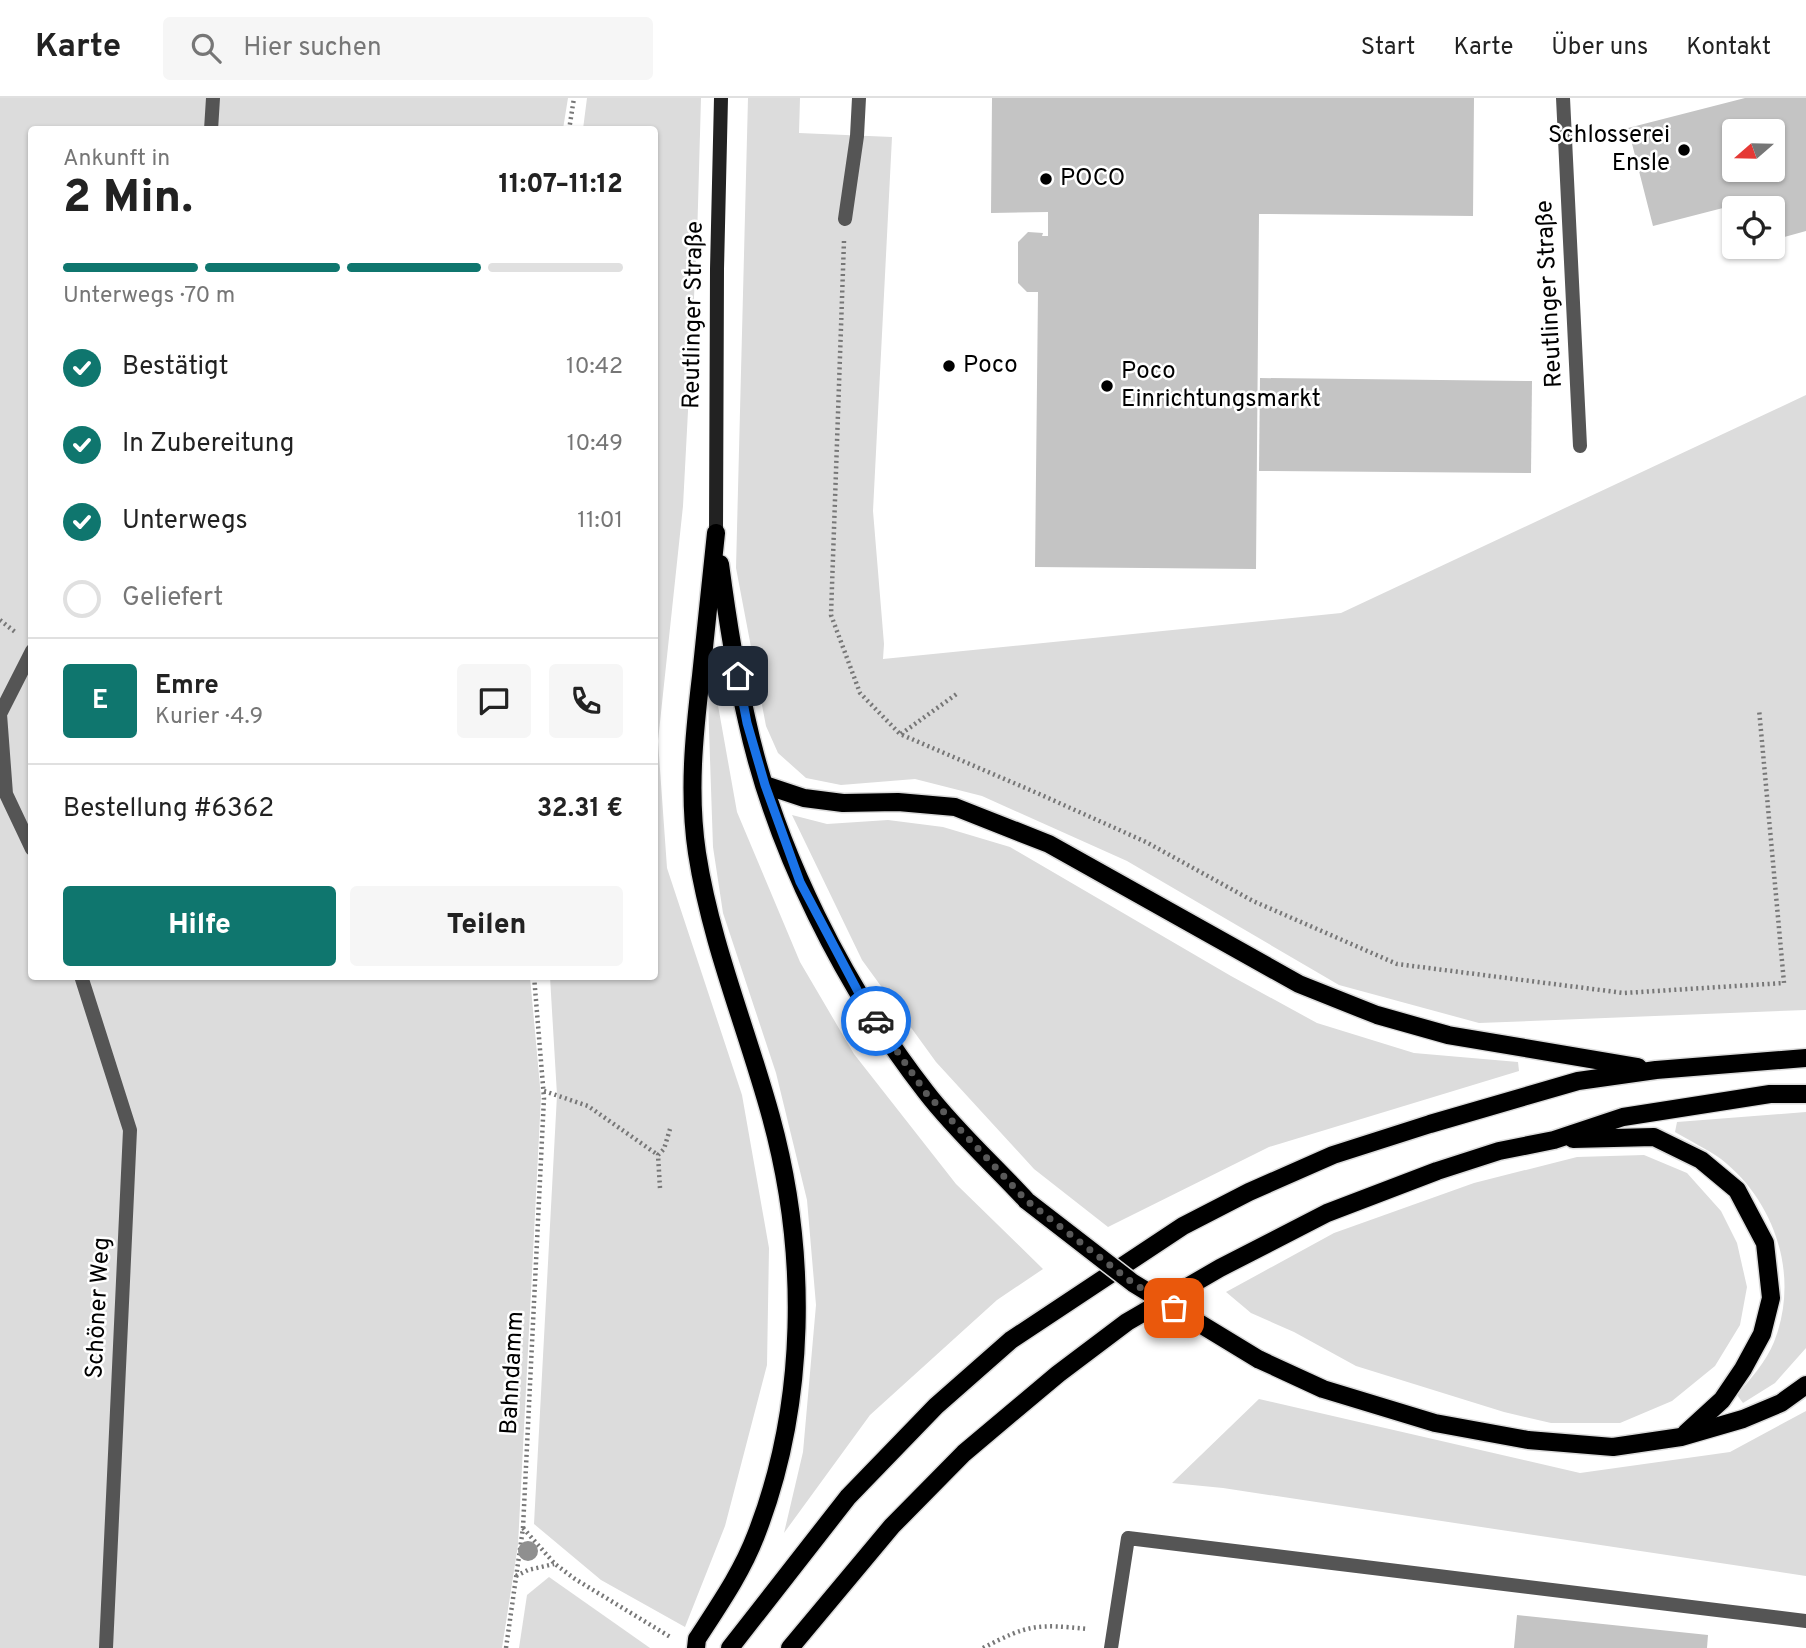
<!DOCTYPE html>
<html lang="de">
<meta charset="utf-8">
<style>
body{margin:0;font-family:Overpass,sans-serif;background:#f6f6f6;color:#222;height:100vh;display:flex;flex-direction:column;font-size:26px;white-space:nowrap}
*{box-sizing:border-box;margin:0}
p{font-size:23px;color:#767676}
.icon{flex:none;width:38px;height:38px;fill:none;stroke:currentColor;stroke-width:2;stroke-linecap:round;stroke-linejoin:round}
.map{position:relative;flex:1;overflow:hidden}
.sheet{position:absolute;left:28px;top:28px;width:630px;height:854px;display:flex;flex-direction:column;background:#fff;border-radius:7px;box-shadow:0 2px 5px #0004}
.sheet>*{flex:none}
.needle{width:46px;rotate:250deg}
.fabs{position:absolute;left:1722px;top:21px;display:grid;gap:14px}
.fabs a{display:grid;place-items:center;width:63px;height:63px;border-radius:7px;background:#fff;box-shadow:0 2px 5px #0004;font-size:35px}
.pin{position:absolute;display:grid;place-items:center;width:60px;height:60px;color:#fff;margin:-30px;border-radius:14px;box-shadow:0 4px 10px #0006}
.courier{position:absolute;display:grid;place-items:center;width:70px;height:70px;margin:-35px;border:5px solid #1a73e8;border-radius:50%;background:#fff;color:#222;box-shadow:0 2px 9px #0007}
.summary em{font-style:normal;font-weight:800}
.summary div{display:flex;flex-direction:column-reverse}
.summary{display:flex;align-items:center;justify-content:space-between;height:119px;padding:0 35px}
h1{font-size:46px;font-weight:800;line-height:52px}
.bar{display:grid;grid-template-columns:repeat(4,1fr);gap:10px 7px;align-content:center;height:84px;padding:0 35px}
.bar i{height:9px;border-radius:5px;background:#e0e0e0}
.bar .on{background:#0f766e}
.bar p{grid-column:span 4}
.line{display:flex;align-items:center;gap:18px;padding:0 35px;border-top:2px solid #e0e0e0}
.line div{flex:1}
.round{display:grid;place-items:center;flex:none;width:74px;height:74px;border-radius:7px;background:#f6f6f6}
ol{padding:0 35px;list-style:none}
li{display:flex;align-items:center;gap:21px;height:77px}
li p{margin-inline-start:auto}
li .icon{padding:7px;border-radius:50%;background:#0f766e;color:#fff;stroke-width:4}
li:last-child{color:#767676}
li i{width:38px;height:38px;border:4px solid #e0e0e0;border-radius:50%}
.primary-button{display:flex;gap:14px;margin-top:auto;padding:14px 35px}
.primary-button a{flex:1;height:80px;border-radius:7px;background:#0f766e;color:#fff;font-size:28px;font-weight:800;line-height:80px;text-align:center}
.primary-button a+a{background:#f6f6f6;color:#222}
header{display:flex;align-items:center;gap:42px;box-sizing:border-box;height:98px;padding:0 35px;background:#fff;border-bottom:2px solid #e0e0e0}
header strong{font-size:33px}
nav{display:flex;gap:38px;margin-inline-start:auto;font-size:24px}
.search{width:490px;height:63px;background:#f6f6f6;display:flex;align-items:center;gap:18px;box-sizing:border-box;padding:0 24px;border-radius:7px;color:#767676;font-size:26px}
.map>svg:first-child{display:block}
</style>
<header>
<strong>Karte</strong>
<div class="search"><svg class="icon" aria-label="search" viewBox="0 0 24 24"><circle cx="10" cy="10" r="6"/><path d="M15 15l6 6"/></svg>Hier suchen</div>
<nav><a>Start</a><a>Karte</a><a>Über uns</a><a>Kontakt</a></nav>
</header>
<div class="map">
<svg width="1806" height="1550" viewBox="0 0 1806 1550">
<rect width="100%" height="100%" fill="#fff"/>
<g fill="#dcdcdc">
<polygon points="0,0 568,0 563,31 32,32 32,878 530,879 541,999 518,1447 502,1550 0,1550"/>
<polygon points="587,0 701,0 697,142 683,408 658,643 667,770 742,997 769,1150 767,1267 725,1428 685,1529 601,1482 534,1426 557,997 550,879 654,878 654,32 583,31"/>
<polygon points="748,0 800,0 799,35 892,39 873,413 884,546 883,561 1341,515 1806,297 1806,912 1479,925 1339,887 1127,763 982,698 915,681 841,687 806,680 778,655 766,628 736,470"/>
<polygon points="711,568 737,714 800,864 854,956 956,1086 1043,1171 997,1202 870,1317 784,1435 803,1354 816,1207 807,1102 776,975 723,815 713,749 708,602"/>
<polygon points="792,717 827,726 888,722 943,729 1010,749 1231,878 1317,925 1414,955 1518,964 1519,973 1269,1049 1108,1129 1034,1071 936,964 862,862"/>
<path d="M1806 1014V1250L1775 1285 1743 1305 1737 1297C1751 1280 1766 1264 1774 1244 1800 1179 1776 1104 1721 1061 1707 1051 1690 1043 1675 1034L1677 1024Z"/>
<polygon points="1644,1057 1687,1075 1721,1113 1737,1145 1747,1189 1740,1227 1715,1268 1672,1303 1620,1325 1551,1325 1504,1314 1356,1268 1294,1234 1251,1215 1226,1194 1334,1135 1474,1085 1577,1059"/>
<polygon points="1259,1301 1580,1375 1730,1354 1806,1313 1806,1478 1223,1390 1172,1385"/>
<polygon points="549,1479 650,1550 519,1550 527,1497"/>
</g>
<g fill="#c4c4c4" fill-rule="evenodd">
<polygon points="992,0 1474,0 1473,118 1259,116 1256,471 1035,469 1038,194 1027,194 1018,185 1018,144 1028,134 1043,135 1042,138 1048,138 1048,114 991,115"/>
<path d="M1745 0H1806V133L1773 142V110H1757L1754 102 1653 128 1628 30ZM1734 33H1773V72H1734Z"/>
<polygon points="1260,280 1532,283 1531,375 1259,373"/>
<polygon points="1517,1517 1708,1537 1707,1550 1514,1550"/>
</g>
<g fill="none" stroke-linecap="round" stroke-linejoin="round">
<g stroke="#dbdbdb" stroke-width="21">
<g id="primary">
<path d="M720 466C727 519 735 571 747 623 775 752 845 890 926 994 955 1032 994 1067 1027 1103"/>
<polyline points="765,687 804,700 843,705 898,704 955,709 1049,746 1299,886 1377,917 1448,937 1638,969"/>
<polyline points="1573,1041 1654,1039 1701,1062 1737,1092 1765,1145 1771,1200 1762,1236 1743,1271 1722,1302 1686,1335"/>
<polyline points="1258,1261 1323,1291 1435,1325 1528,1342 1613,1349 1681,1339 1743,1321 1781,1305 1806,1287"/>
<path d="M696 1550 697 1541C719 1507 742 1474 756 1437 807 1306 808 1154 771 1019 747 931 711 846 697 755 688 695 694 637 701 578 706 530 711 482 716 435"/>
<polyline points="730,1550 848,1399 936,1308 1011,1242 1183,1128 1249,1094 1333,1057 1430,1026 1578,983 1656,972 1806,960"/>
<polyline points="790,1550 892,1428 964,1355 1058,1276 1127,1224 1220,1170 1327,1115 1437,1073 1499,1053 1554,1042 1623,1019 1770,996 1806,996"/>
</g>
</g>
<g stroke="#777" stroke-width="4.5" stroke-dasharray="2 3.5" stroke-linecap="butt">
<polyline points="569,32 574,0"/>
<polyline points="844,143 831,517 860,595 900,636 1037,695 1146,744 1253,803 1397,866 1624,895 1784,885 1759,611"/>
<polyline points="0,522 15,534"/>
<polyline points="901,636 958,595"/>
<polyline points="544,993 588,1008 658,1057"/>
<polyline points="660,1090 658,1057 664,1051 670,1031"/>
<polyline points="523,1430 555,1466 575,1481 672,1540"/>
<polyline points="516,1478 528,1472 554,1466"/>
<polyline points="506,1550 523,1430 544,1000 534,878"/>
<path d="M983 1550C1029 1526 1037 1526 1088 1531"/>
</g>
<g stroke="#555" stroke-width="14">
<polyline points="211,32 213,0"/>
<polyline points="32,553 0,616 6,696 32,751"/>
<polyline points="81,878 130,1032 106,1550"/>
</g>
<g stroke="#555" stroke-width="14">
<polyline points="1563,0 1580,348"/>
<polyline points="845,121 857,38 859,0"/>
<polyline points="1111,1550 1128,1440 1806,1523"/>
</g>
<polyline stroke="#222" stroke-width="14" points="716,435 717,171 721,0"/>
<use href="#primary" stroke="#000" stroke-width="18"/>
<g stroke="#dbdbdb" stroke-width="21" stroke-linecap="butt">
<polyline id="primary-bridge" points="1027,1103 1133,1185 1258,1261"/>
</g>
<use href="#primary-bridge" stroke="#000" stroke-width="18"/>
</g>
<circle fill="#8f8f8f" cx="528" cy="1453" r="10"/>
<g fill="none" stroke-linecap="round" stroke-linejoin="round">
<polyline stroke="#595959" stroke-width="7" stroke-dasharray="0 12.6" points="876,923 926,995 1027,1103 1133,1185 1174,1210"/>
<polyline stroke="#1a73e8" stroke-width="9" points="738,578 747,625 765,687 800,784 863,903 876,923"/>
</g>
<g fill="#000" stroke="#fff" stroke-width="2.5">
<circle cx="1684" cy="52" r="7"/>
<circle cx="1046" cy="81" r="7"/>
<circle cx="949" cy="268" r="7"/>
<circle cx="1107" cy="288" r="7"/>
</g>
<g text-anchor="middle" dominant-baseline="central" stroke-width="5" stroke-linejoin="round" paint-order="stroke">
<g font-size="24" fill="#000" stroke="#fff" text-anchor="start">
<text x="1670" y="38" text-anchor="end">Schlosserei<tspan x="1670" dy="28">Ensle</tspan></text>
<text x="1060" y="81">POCO</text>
<text x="963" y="268">Poco</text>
<text x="1121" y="274">Poco<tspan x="1121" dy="28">Einrichtungsmarkt</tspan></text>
</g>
<g font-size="24" fill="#000" stroke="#fff">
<text transform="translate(1550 196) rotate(-93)">Reutlinger Straße</text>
<text transform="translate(694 217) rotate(-89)">Reutlinger Straße</text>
<text transform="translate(99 1210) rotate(-87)">Schöner Weg</text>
<text transform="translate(513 1275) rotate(-87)">Bahndamm</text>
</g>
</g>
</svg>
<div class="fabs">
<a><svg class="needle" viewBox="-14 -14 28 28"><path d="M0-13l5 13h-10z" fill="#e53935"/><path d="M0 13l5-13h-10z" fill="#767676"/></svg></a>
<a><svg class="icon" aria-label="locate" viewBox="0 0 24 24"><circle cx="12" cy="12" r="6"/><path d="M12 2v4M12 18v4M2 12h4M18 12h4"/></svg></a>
</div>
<div class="pin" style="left:1174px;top:1210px;background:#ea580c"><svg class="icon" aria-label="bag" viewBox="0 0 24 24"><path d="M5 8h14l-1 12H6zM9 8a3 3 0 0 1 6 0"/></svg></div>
<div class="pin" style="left:738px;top:578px;background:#1f2937"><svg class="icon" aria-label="home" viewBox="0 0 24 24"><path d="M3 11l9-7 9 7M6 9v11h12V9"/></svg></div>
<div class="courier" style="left:876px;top:923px"><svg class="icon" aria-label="car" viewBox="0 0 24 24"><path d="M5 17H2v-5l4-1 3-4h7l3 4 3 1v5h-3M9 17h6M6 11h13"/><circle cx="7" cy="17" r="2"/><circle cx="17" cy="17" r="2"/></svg></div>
<section class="sheet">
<div class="summary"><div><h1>2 Min.</h1><p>Ankunft in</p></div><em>11:07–11:12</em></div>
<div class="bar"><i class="on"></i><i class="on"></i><i class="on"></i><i></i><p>Unterwegs · 70 m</p></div>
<ol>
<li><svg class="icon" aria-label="check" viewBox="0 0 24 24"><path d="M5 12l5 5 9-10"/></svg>Bestätigt<p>10:42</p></li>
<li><svg class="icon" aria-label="check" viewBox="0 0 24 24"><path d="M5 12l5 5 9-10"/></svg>In Zubereitung<p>10:49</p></li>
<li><svg class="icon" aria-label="check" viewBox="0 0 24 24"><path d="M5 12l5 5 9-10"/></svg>Unterwegs<p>11:01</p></li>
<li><i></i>Geliefert</li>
</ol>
<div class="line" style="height:126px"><b class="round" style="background:#0f766e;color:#fff">E</b><div><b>Emre</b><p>Kurier · 4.9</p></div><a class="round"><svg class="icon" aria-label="chat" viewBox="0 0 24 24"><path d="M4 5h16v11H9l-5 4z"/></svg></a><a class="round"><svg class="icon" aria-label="phone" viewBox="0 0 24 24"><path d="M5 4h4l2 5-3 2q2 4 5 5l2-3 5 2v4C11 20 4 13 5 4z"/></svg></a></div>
<div class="line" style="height:91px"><div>Bestellung #6362</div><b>32.31 €</b></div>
<div class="primary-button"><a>Hilfe</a><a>Teilen</a></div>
</section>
</div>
